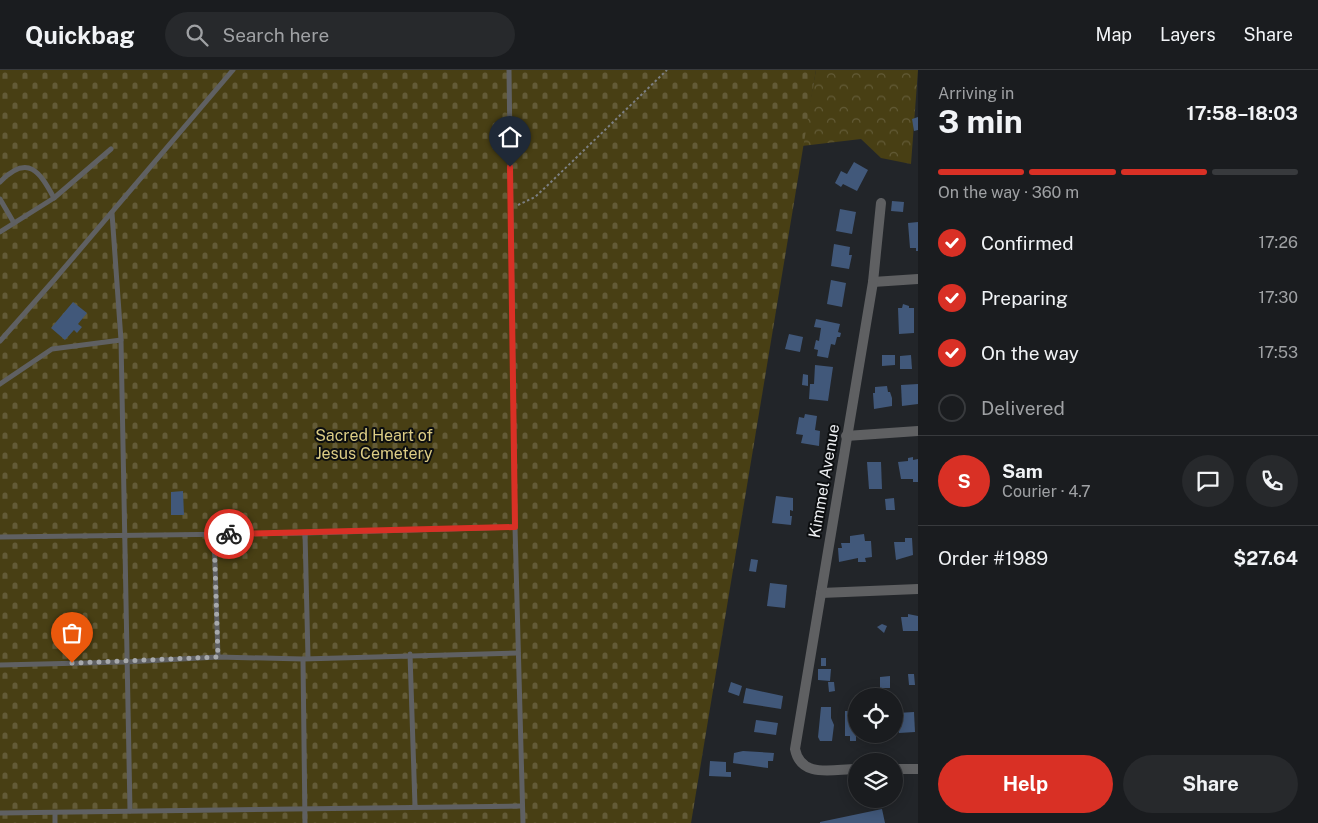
<!DOCTYPE html>
<meta charset="utf-8">
<style>
body{margin:0;font-family:"Public Sans",sans-serif;background:#27292c;color:#f1f3f6;height:100vh;display:flex;flex-direction:column;font-size:19px;white-space:nowrap}
*{box-sizing:border-box;margin:0}
p{font-size:16px;color:#9fa1a4}
.icon{flex:none;width:28px;height:28px;fill:none;stroke:currentColor;stroke-width:2;stroke-linecap:round;stroke-linejoin:round}
.map{position:relative;flex:1;overflow:hidden}
.side{display:flex;flex-direction:column;background:#1a1c1f;width:400px}
.side>*{flex:none}
.buttons{position:absolute;left:848px;top:618px;display:grid;gap:10px}
.buttons a{display:grid;place-items:center;width:55px;height:55px;border-radius:50%;background:#1a1c1f;box-shadow:0 2px 12px #0003,0 0 0 1px #383a3d;font-size:25px}
.pin{position:absolute;display:grid;place-items:center;width:42px;height:42px;color:#fff;margin:-51px -21px;border-radius:50% 50% 50% 0;rotate:-45deg;box-shadow:0 0 5px #0007}
.pin .icon{rotate:45deg}
.courier{position:absolute;display:grid;place-items:center;width:50px;height:50px;margin:-25px;border:4px solid #d93025;border-radius:50%;background:#fff;color:#222;box-shadow:0 1px 6px #0007}
.summary em{font-style:normal;font-weight:700}
.summary div{display:flex;flex-direction:column-reverse}
.summary{display:flex;align-items:center;justify-content:space-between;height:85px;padding:0 20px}
h1{font-size:32px;font-weight:700;line-height:38px}
.bar{display:grid;grid-template-columns:repeat(4,1fr);gap:8px 5px;align-content:center;height:60px;padding:0 20px}
.bar i{height:6px;border-radius:4px;background:#383a3d}
.bar .selected{background:#d93025}
.bar p{grid-column:span 4}
.line{display:flex;align-items:center;gap:12px;padding:0 20px;border-top:1px solid #383a3d}
.line div{flex:1}
.round{display:grid;place-items:center;flex:none;width:52px;height:52px;border-radius:26px;background:#27292c}
ol{padding:0 20px;list-style:none}
li{display:flex;align-items:center;gap:15px;height:55px}
li p{margin-inline-start:auto}
li .icon{padding:5px;border-radius:50%;background:#d93025;color:#fff;stroke-width:4}
li:last-child{color:#9fa1a4}
li i{width:28px;height:28px;border:2px solid #383a3d;border-radius:50%}
.action{display:flex;gap:10px;margin-top:auto;padding:10px 20px}
.action a{flex:1;height:58px;border-radius:30px;background:#d93025;color:#fff;font-size:20px;font-weight:700;line-height:58px;text-align:center}
.action a+a{background:#27292c;color:#f1f3f6}
header{display:flex;align-items:center;gap:30px;box-sizing:border-box;height:70px;padding:0 25px;background:#1a1c1f;border-bottom:1px solid #383a3d}
header strong{font-size:24px}
nav{display:flex;gap:28px;margin-inline-start:auto;font-size:18px}
.search{width:350px;height:45px;background:#27292c;display:flex;align-items:center;gap:12px;box-sizing:border-box;padding:0 18px;border-radius:28px;color:#9fa1a4;font-size:19px}
main{display:flex;flex:1;min-height:0}
.map>svg:first-child{display:block}
</style>
<header>
<strong>Quickbag</strong>
<div class="search"><svg class="icon" aria-label="search" viewBox="0 0 24 24"><circle cx="10" cy="10" r="6"/><path d="M15 15l6 6"/></svg>Search here</div>
<nav><a>Map</a><a>Layers</a><a>Share</a></nav>
</header>
<main>
<div class="map">
<svg width="918" height="753" viewBox="0 0 918 753">
<defs>
<pattern id="forest-crowns" width="20" height="18" patternUnits="userSpaceOnUse" patternTransform="scale(1.25)"><rect width="20" height="18" fill="#483f14"/><path d="M2 6a3 3 0 1 1 6 0M12 15a3 3 0 1 1 6 0" fill="none" stroke="#635b37"/></pattern>
<pattern id="cemetery-stones" width="16" height="16" patternUnits="userSpaceOnUse" patternTransform="scale(1.25)"><rect width="16" height="16" fill="#483f14"/><path d="M2 7V4a2 2 0 0 1 4 0v3zM10 15v-3a2 2 0 0 1 4 0v3z" fill="#635b37"/></pattern>
</defs>
<rect width="100%" height="100%" fill="#222529"/>
<polygon fill="url(#forest-crowns)" points="816,0 918,0 911,94 881,88 861,69 802,76"/>
<polygon fill="url(#cemetery-stones)" points="0,0 816,0 691,753 0,753"/>
<g fill="#41587a">
<polygon points="918,47 918,60 914,61 912,49"/>
<polygon points="854,92 868,100 857,121 843,114 841,117 835,113 841,101 847,104"/>
<polygon points="892,131 904,132 903,142 891,141"/>
<polygon points="840,139 856,142 852,164 836,161"/>
<polygon points="918,152 918,181 916,181 916,178 910,178 908,153"/>
<polygon points="834,174 850,177 849,185 852,185 849,199 831,196"/>
<polygon points="831,210 846,213 842,237 827,234"/>
<polygon points="73,232 87,243 78,254 82,257 77,263 74,260 65,270 51,258"/>
<polygon points="903,234 909,236 909,238 914,238 914,263 899,264 898,238 902,238"/>
<polygon points="816,249 840,254 838,262 841,263 840,267 837,267 835,275 831,274 828,288 817,286 818,280 814,279 816,270 819,271 821,258 814,257"/>
<polygon points="789,264 803,267 800,282 785,279"/>
<polygon points="882,285 895,285 895,295 882,296"/>
<polygon points="911,285 912,299 900,299 900,286"/>
<polygon points="815,295 833,297 828,331 809,329 810,314 814,314"/>
<polygon points="803,304 808,305 808,316 802,315"/>
<polygon points="918,314 918,334 902,336 901,315"/>
<polygon points="887,316 888,322 890,322 892,328 892,336 874,339 873,323 875,323 875,317"/>
<polygon points="805,344 817,346 815,360 820,361 819,376 801,373 803,365 796,364 799,347 804,348"/>
<polygon points="913,387 913,390 918,389 918,412 913,412 913,409 901,409 898,392 908,391 908,388"/>
<polygon points="867,392 881,392 882,419 869,419"/>
<polygon points="183,421 184,445 171,445 171,422"/>
<polygon points="776,426 793,428 793,441 790,440 790,446 792,446 791,455 772,453"/>
<polygon points="894,428 895,440 886,440 885,429"/>
<polygon points="864,464 865,471 871,471 872,487 865,488 866,492 858,492 858,488 839,492 838,478 842,478 841,473 850,473 850,466"/>
<polygon points="905,468 912,468 913,485 896,490 894,472 905,472"/>
<polygon points="751,489 758,490 756,502 749,501"/>
<polygon points="770,513 787,515 785,538 767,536"/>
<polygon points="908,544 918,546 918,561 903,561 901,547 908,547"/>
<polygon points="882,554 887,556 884,563 877,557"/>
<rect x="821" y="588" width="5" height="8"/>
<polygon points="818,599 831,599 830,611 818,610"/>
<polygon points="908,604 914,604 915,615 909,615"/>
<polygon points="890,606 890,618 880,618 880,607"/>
<polygon points="731,612 742,616 739,626 728,622"/>
<polygon points="828,612 834,612 835,621 829,622"/>
<polygon points="746,618 783,626 781,639 743,633"/>
<polygon points="821,637 831,637 831,648 834,655 832,671 820,671 818,667"/>
<polygon points="845,641 852,641 852,646 856,646 856,664 860,664 861,666 856,666 856,671 850,671 850,666 845,666"/>
<polygon points="914,642 915,662 899,663 897,643"/>
<polygon points="756,650 778,653 776,665 754,662"/>
<polygon points="743,681 774,683 773,691 768,691 768,698 733,693 734,683"/>
<polygon points="710,691 726,692 726,702 731,702 731,707 709,706"/>
<polygon points="882,739 885,753 820,753 820,752"/>
</g>
<g fill="none" stroke-linecap="round" stroke-linejoin="round">
<polyline stroke="#7c7f82" stroke-width="2" stroke-dasharray="2.5 2.5" stroke-linecap="butt" points="518,135 535,127 550,113 667,0"/>
<g stroke="#5f6062" stroke-width="5">
<polyline points="509,0 515,457 523,753"/>
<path d="M0 112C28 83 40 102 54 128"/>
<polyline points="0,129 14,153"/>
<polyline points="112,143 121,270 130,741"/>
<polyline points="0,162 54,128 111,79"/>
<polyline points="0,271 54,210 233,0"/>
<polyline points="0,314 52,279 121,270"/>
<polyline points="305,463 308,588"/>
<polyline points="214,464 218,587"/>
<polyline points="0,467 305,463 515,457"/>
<polyline points="410,584 415,736"/>
<polyline points="303,589 305,753"/>
<polyline points="0,595 126,592 218,587 303,589 518,583"/>
<polyline points="0,743 522,736"/>
<polyline points="55,753 55,743"/>
</g>
<g stroke="#5f6062" stroke-width="10">
<polyline points="873,212 918,209"/>
<polyline points="846,366 918,361"/>
<polyline points="821,523 918,519"/>
<path d="M856 699C833 699 801 709 795 679L873 212 881 133"/>
<polyline points="894,699 918,699"/>
</g>
</g>
<g fill="none" stroke-linecap="round" stroke-linejoin="round">
<polyline stroke="#a7a9ac" stroke-width="5" stroke-dasharray="0 9" points="72,593 218,587 214,464 229,464"/>
<polyline stroke="#d93025" stroke-width="6" points="229,464 515,457 510,97"/>
</g>
<g text-anchor="middle" dominant-baseline="central" stroke-width="4" stroke-linejoin="round" paint-order="stroke">
<g font-size="16" fill="#dccc85" stroke="#0c0e10">
<text x="374" y="365">Sacred Heart of<tspan x="374" dy="18">Jesus Cemetery</tspan></text>
</g>
<g font-size="16" fill="#eef0f3" stroke="#0c0e10">
<text transform="translate(824 411) rotate(-80)">Kimmel Avenue</text>
</g>
</g>
</svg>
<div class="buttons">
<a><svg class="icon" aria-label="locate" viewBox="0 0 24 24"><circle cx="12" cy="12" r="6"/><path d="M12 2v4M12 18v4M2 12h4M18 12h4"/></svg></a>
<a><svg class="icon" aria-label="layers" viewBox="0 0 24 24"><path d="M12 4l9 5-9 5-9-5zM3 14l9 5 9-5"/></svg></a>
</div>
<div class="pin" style="left:72px;top:593px;background:#ea580c"><svg class="icon" aria-label="bag" viewBox="0 0 24 24"><path d="M5 8h14l-1 12H6zM9 8a3 3 0 0 1 6 0"/></svg></div>
<div class="pin" style="left:510px;top:97px;background:#1f2937"><svg class="icon" aria-label="home" viewBox="0 0 24 24"><path d="M3 11l9-7 9 7M6 9v11h12V9"/></svg></div>
<div class="courier" style="left:229px;top:464px"><svg class="icon" aria-label="bike" viewBox="0 0 24 24"><circle cx="6" cy="16" r="4"/><circle cx="18" cy="16" r="4"/><path d="M6 16l4-8h5l3 8M10 8l3 8H6M13 5h3"/></svg></div>
</div>
<section class="side">
<div class="summary"><div><h1>3 min</h1><p>Arriving in</p></div><em>17:58–18:03</em></div>
<div class="bar"><i class="selected"></i><i class="selected"></i><i class="selected"></i><i></i><p>On the way · 360 m</p></div>
<ol>
<li><svg class="icon" aria-label="check" viewBox="0 0 24 24"><path d="M5 12l5 5 9-10"/></svg>Confirmed<p>17:26</p></li>
<li><svg class="icon" aria-label="check" viewBox="0 0 24 24"><path d="M5 12l5 5 9-10"/></svg>Preparing<p>17:30</p></li>
<li><svg class="icon" aria-label="check" viewBox="0 0 24 24"><path d="M5 12l5 5 9-10"/></svg>On the way<p>17:53</p></li>
<li><i></i>Delivered</li>
</ol>
<div class="line" style="height:90px"><b class="round" style="background:#d93025;color:#fff">S</b><div><b>Sam</b><p>Courier · 4.7</p></div><a class="round"><svg class="icon" aria-label="chat" viewBox="0 0 24 24"><path d="M4 5h16v11H9l-5 4z"/></svg></a><a class="round"><svg class="icon" aria-label="phone" viewBox="0 0 24 24"><path d="M5 4h4l2 5-3 2q2 4 5 5l2-3 5 2v4C11 20 4 13 5 4z"/></svg></a></div>
<div class="line" style="height:65px"><div>Order #1989</div><b>$27.64</b></div>
<div class="action"><a>Help</a><a>Share</a></div>
</section>
</main>
